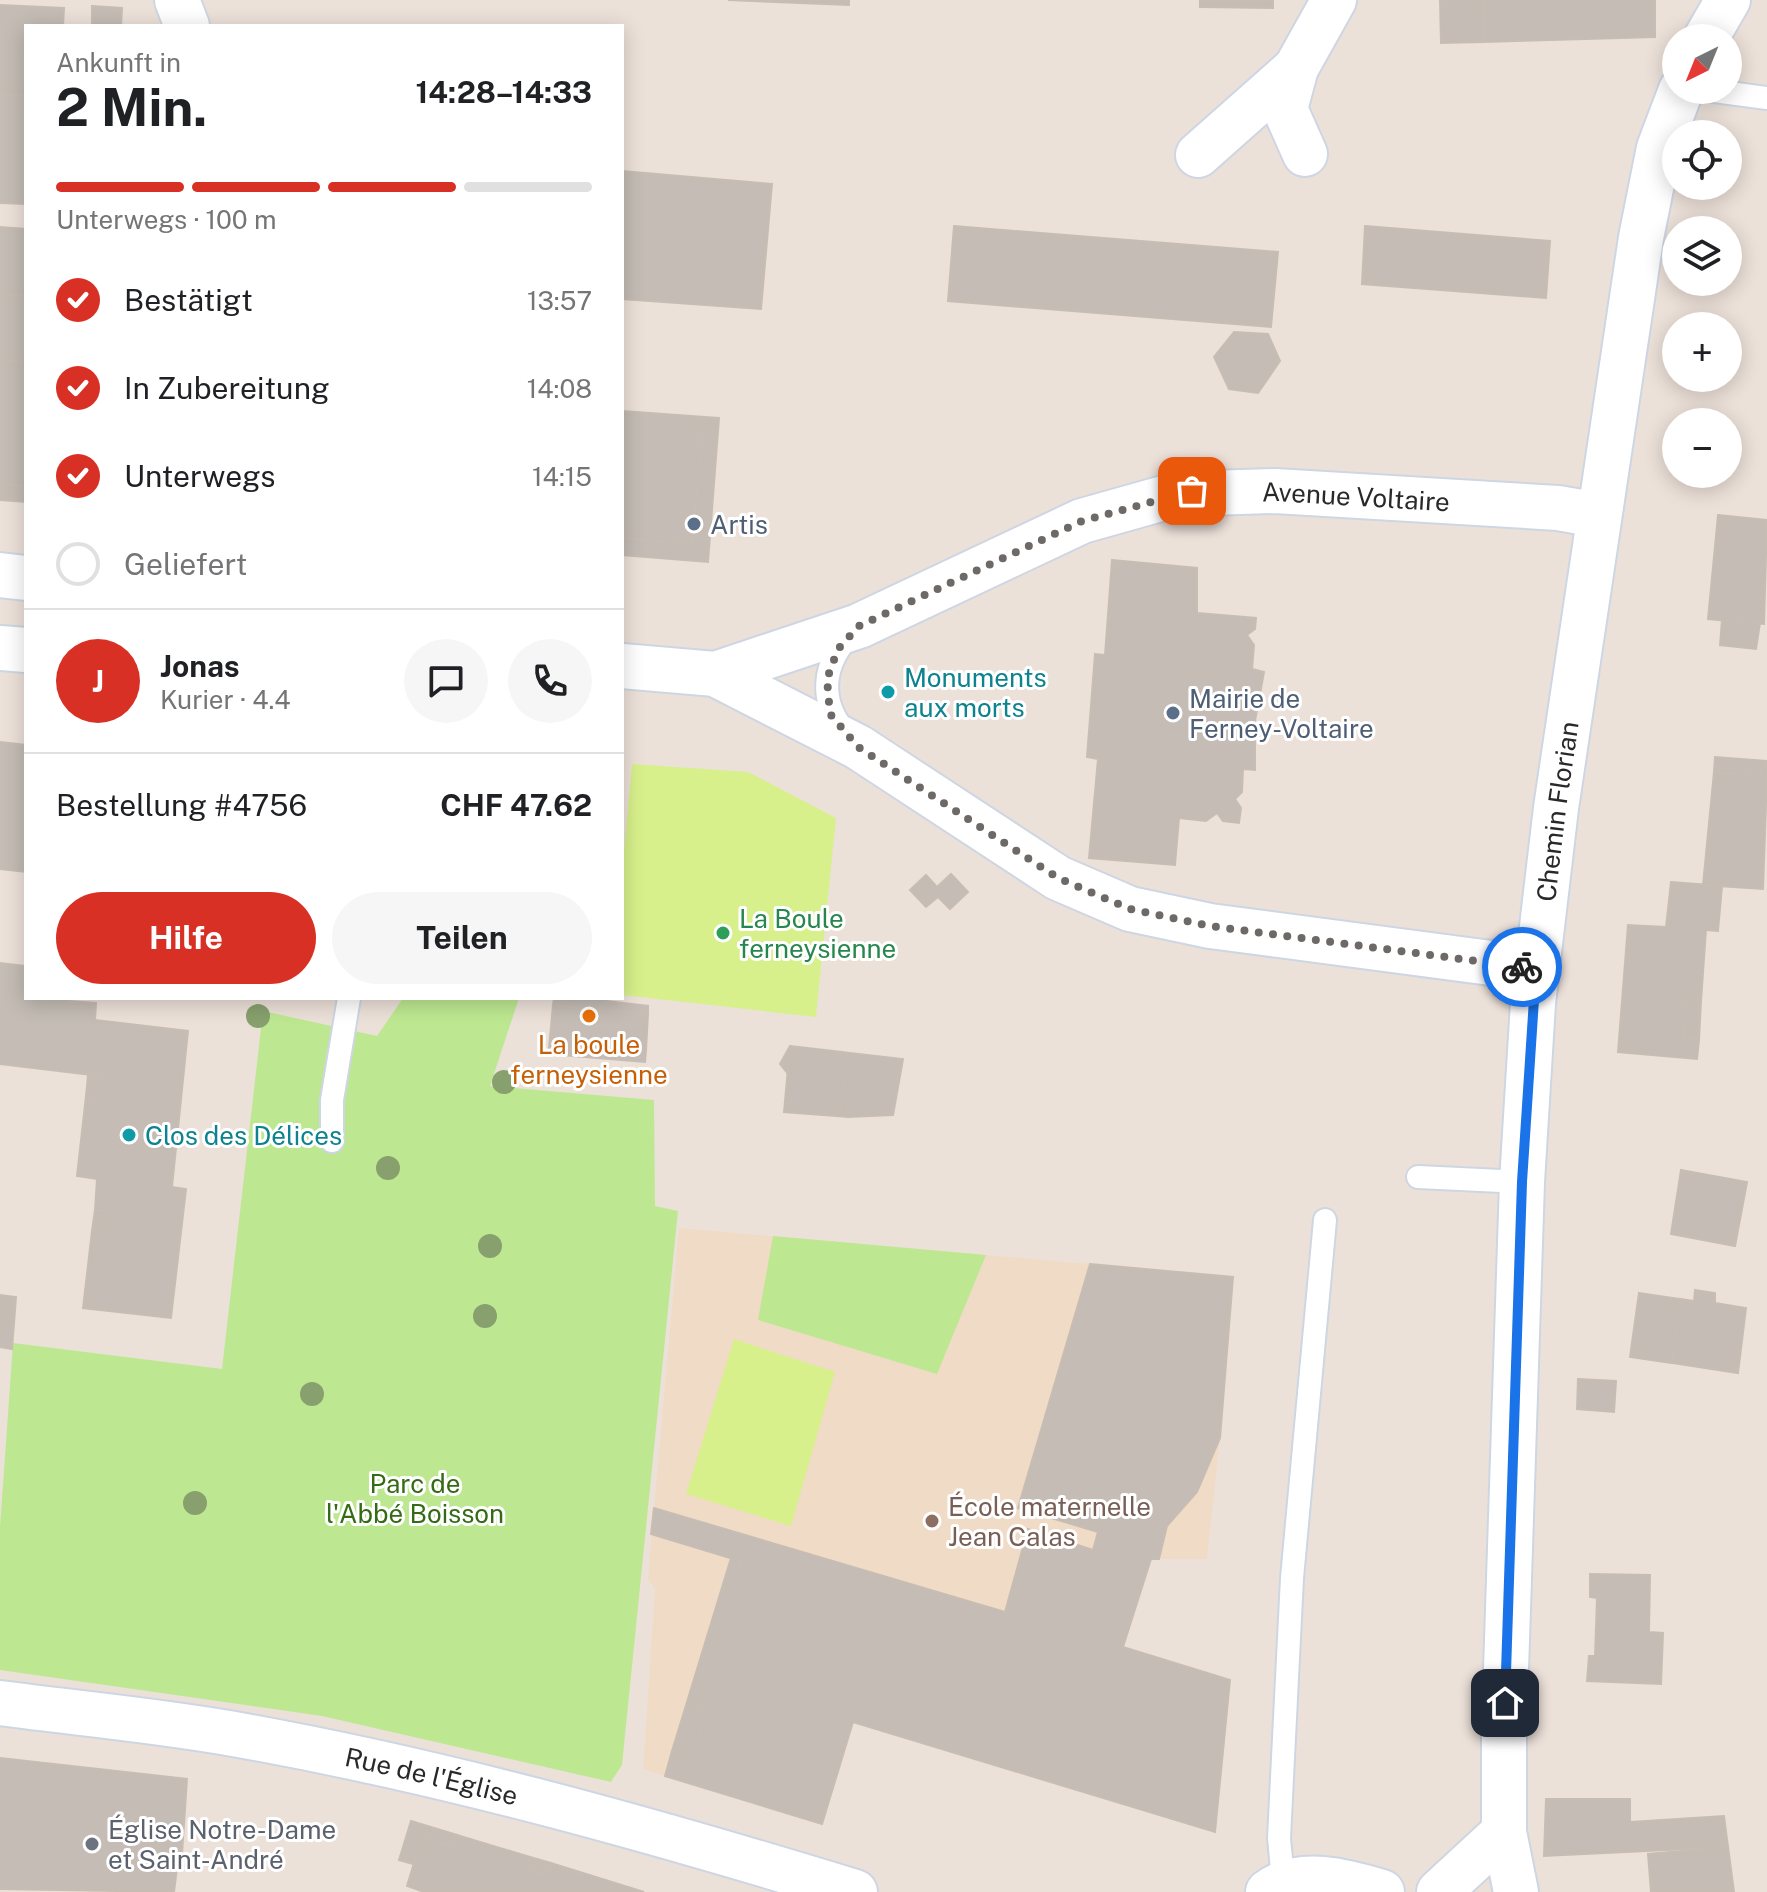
<!DOCTYPE html>
<html lang="de">
<meta charset="utf-8">
<style>
body{margin:0;font-family:"Public Sans",sans-serif;background:#f6f6f6;color:#202124;height:100vh;display:flex;flex-direction:column;font-size:30px;white-space:nowrap}
*{box-sizing:border-box;margin:0}
p{font-size:26px;color:#757577}
.icon{flex:none;width:44px;height:44px;fill:none;stroke:currentColor;stroke-width:2;stroke-linecap:round;stroke-linejoin:round}
.map{position:relative;flex:1;overflow:hidden}
.drawer{position:absolute;left:24px;top:24px;width:600px;height:976px;display:flex;flex-direction:column;background:#fff;border-radius:0px;box-shadow:0 4px 20px #0003}
.drawer>*{flex:none}
.needle{width:52px;rotate:223deg}
.fabs{position:absolute;left:1662px;top:24px;display:grid;gap:16px}
.fabs a{display:grid;place-items:center;width:80px;height:80px;border-radius:50%;background:#fff;box-shadow:0 4px 20px #0003;font-size:40px}
.pin{position:absolute;display:grid;place-items:center;width:68px;height:68px;color:#fff;margin:-34px;border-radius:16px;box-shadow:0 4px 12px #0006}
.courier{position:absolute;display:grid;place-items:center;width:80px;height:80px;margin:-40px;border:6px solid #1a73e8;border-radius:50%;background:#fff;color:#222;box-shadow:0 2px 10px #0007}
.summary em{font-style:normal;font-weight:700}
.summary div{display:flex;flex-direction:column-reverse}
.summary{display:flex;align-items:center;justify-content:space-between;height:136px;padding:0 32px}
h1{font-size:52px;font-weight:700;line-height:60px}
.bar{display:grid;grid-template-columns:repeat(4,1fr);gap:12px 8px;align-content:center;height:96px;padding:0 32px}
.bar i{height:10px;border-radius:6px;background:#e0e0e0}
.bar .selected{background:#d93025}
.bar p{grid-column:span 4}
.line{display:flex;align-items:center;gap:20px;padding:0 32px;border-top:2px solid #e0e0e0}
.line div{flex:1}
.round{display:grid;place-items:center;flex:none;width:84px;height:84px;border-radius:42px;background:#f6f6f6}
ol{padding:0 32px;list-style:none}
li{display:flex;align-items:center;gap:24px;height:88px}
li p{margin-inline-start:auto}
li .icon{padding:8px;border-radius:50%;background:#d93025;color:#fff;stroke-width:4}
li:last-child{color:#757577}
li i{width:44px;height:44px;border:4px solid #e0e0e0;border-radius:50%}
.cta{display:flex;gap:16px;margin-top:auto;padding:16px 32px}
.cta a{flex:1;height:92px;border-radius:48px;background:#d93025;color:#fff;font-size:32px;font-weight:700;line-height:92px;text-align:center}
.cta a+a{background:#f6f6f6;color:#202124}
.map>svg:first-child{display:block}
</style>
<div class="map">
<svg width="1767" height="1892" viewBox="0 0 1767 1892">
<rect width="100%" height="100%" fill="#ece1d9"/>
<polygon fill="#f0dbc7" points="679,1228 1090,1264 1220,1438 1207,1559 1151,1559 1123,1647 1230,1680 1215,1832 854,1722 822,1824 643,1769 655,1589 648,1579 650,1554"/>
<g fill="#bde891">
<polygon points="403,998 519,998 490,1086 654,1100 655,1206 678,1211 622,1765 611,1782 322,1716 0,1670 0,1527 13,1343 222,1369 263,1011 377,1036"/>
<polygon points="773,1236 986,1255 937,1374 758,1320"/>
</g>
<g fill="#d7f08b">
<polygon points="632,764 748,772 836,818 816,1017 622,995 622,872"/>
<polygon points="734,1339 835,1372 791,1526 686,1494"/>
</g>
<g fill="#c4bcb5" stroke="#c8bdb3" stroke-width="2">
<polygon points="728,0 849,0 849,5"/>
<polygon points="1200,0 1273,0 1273,8 1200,7"/>
<polygon points="1440,0 1484,0 1484,42 1441,43"/>
<polygon points="1484,0 1655,0 1655,37 1484,42"/>
<polygon points="0,5 64,8 63,26 26,26 26,96 0,95"/>
<polygon points="92,6 122,8 121,26 92,26"/>
<polygon points="0,95 26,96 26,204 0,203"/>
<polygon points="622,171 772,184 761,309 622,299"/>
<polygon points="954,226 1278,252 1271,327 948,301"/>
<polygon points="1365,226 1550,241 1546,298 1362,284"/>
<polygon points="0,227 26,229 26,296 0,294"/>
<polygon points="0,294 26,296 26,362 0,360"/>
<polygon points="1234,332 1268,334 1280,361 1258,393 1229,389 1214,357"/>
<polygon points="0,360 26,362 26,486 0,484"/>
<polygon points="622,411 704,417 692,544 622,538"/>
<polygon points="704,417 719,418 708,562 622,555 622,538 692,544"/>
<polygon points="0,484 26,486 26,502 0,500"/>
<polygon points="1718,515 1767,520 1764,624 1708,619"/>
<polygon points="1112,560 1197,568 1197,613 1256,618 1255,629 1247,635 1254,645 1252,669 1264,672 1255,721 1255,770 1243,769 1242,792 1235,799 1241,808 1239,823 1223,821 1217,813 1206,821 1179,818 1175,865 1089,858 1098,759 1087,757 1095,654 1105,655"/>
<polygon points="1722,620 1760,623 1756,649 1720,645"/>
<polygon points="0,742 26,745 26,872 0,869"/>
<polygon points="1715,757 1767,761 1767,776 1714,772"/>
<polygon points="1714,772 1767,776 1763,889 1703,885"/>
<polygon points="951,874 968,892 950,909 938,897 926,907 910,890 926,875 937,887"/>
<polygon points="1671,882 1722,886 1718,931 1706,930 1701,1001 1686,1000 1684,1038 1699,1040 1697,1059 1618,1052 1628,925 1666,927"/>
<polygon points="0,963 24,966 26,998 96,1003 95,1020 188,1031 172,1187 186,1189 171,1318 83,1308 92,1231 105,1232 107,1212 95,1210 97,1179 77,1176 86,1096 98,1098 100,1076 0,1064"/>
<polygon points="554,998 607,998 607,1001 648,1006 648,1014 553,1005"/>
<polygon points="1686,1000 1701,1001 1699,1040 1684,1038"/>
<polygon points="553,1005 648,1014 646,1050 549,1048"/>
<polygon points="790,1046 841,1052 848,1117 784,1112"/>
<polygon points="790,1046 788,1074 780,1064"/>
<polygon points="549,1048 646,1050 645,1062 549,1054"/>
<polygon points="841,1052 903,1059 893,1115 848,1117"/>
<polygon points="88,1075 100,1076 98,1098 86,1096"/>
<polygon points="1681,1170 1747,1182 1735,1246 1671,1234"/>
<polygon points="95,1210 107,1212 105,1232 92,1231"/>
<polygon points="1090,1264 1233,1277 1220,1438 1197,1492 1167,1526 1159,1559 1151,1559 1123,1647 1230,1680 1215,1832 853,1722 822,1824 665,1776 672,1751 682,1754 701,1733 702,1697 710,1657 722,1626 744,1590 740,1561 651,1534 654,1508 1005,1612 1028,1529 1093,1550 1098,1532 1018,1508"/>
<polygon points="1695,1290 1715,1293 1715,1303 1746,1308 1738,1373 1672,1363 1680,1299 1694,1301"/>
<polygon points="1639,1293 1680,1299 1672,1363 1630,1357"/>
<polygon points="0,1295 16,1297 12,1349 0,1347"/>
<polygon points="1578,1379 1616,1381 1614,1412 1577,1409"/>
<polygon points="731,1558 740,1561 744,1590 722,1626 710,1657 702,1697 701,1733 682,1754 672,1751"/>
<polygon points="1590,1574 1650,1575 1649,1632 1663,1633 1661,1684 1587,1681 1589,1656 1595,1656 1597,1598 1590,1597"/>
<polygon points="0,1758 187,1779 181,1869 177,1868 174,1892 0,1889"/>
<polygon points="1546,1799 1630,1799 1630,1822 1724,1816 1728,1847 1544,1856"/>
<polygon points="411,1821 457,1835 453,1847 422,1837 413,1864 399,1860"/>
<polygon points="457,1835 530,1857 527,1869 548,1875 551,1863 644,1892 424,1892 407,1886 422,1837 453,1847"/>
<polygon points="1728,1847 1734,1892 1651,1892 1648,1854"/>
<polygon points="530,1857 551,1863 548,1875 527,1869"/>
</g>
<g fill="none" stroke-linecap="round" stroke-linejoin="round">
<g stroke="#ced6e3" stroke-width="26">
<g id="service">
<polyline points="1707,90 1767,98"/>
<path d="M845 732C819 701 822 665 850 635"/>
<polyline points="332,1141 332,1100 349,998"/>
<polyline points="1418,1177 1522,1182"/>
<polyline points="1283,1880 1279,1838 1292,1578 1325,1220"/>
</g>
</g>
<g stroke="#ced6e3" stroke-width="48">
<g id="minor">
<polyline points="177,0 187,26"/>
<polyline points="1706,38 1728,0"/>
<polyline points="1296,68 1285,109 1305,154"/>
<polyline points="1198,155 1296,68 1334,0"/>
<polyline points="0,575 26,578"/>
<polyline points="0,648 26,650"/>
<polyline points="622,666 715,674 858,747 1058,878 1130,909 1210,926 1536,969"/>
<path id="s1" d="M715 674 859 626 1082 521 1178 494 1275 491 1558 508 1598 515"/>
<polyline points="1439,1892 1504,1832"/>
<path id="s2" d="M1516 1892 1504 1832V1731L1522 1182 1533 1003 1556 808 1641 238 1659 148 1681 90"/>
</g>
</g>
<g stroke="#ced6e3" stroke-width="48">
<g id="secondary">
<path id="s3" d="M0 1703C76 1713 153 1720 228 1733 440 1770 649 1829 855 1892"/>
<path d="M1268 1892C1299 1868 1346 1881 1382 1892"/>
</g>
</g>
<use href="#service" stroke="#fff" stroke-width="22"/>
<use href="#minor" stroke="#fff" stroke-width="44"/>
<use href="#secondary" stroke="#fff" stroke-width="44"/>
</g>
<g fill="#87a06d">
<circle cx="258" cy="1016" r="12"/>
<circle cx="504" cy="1082" r="12"/>
<circle cx="388" cy="1168" r="12"/>
<circle cx="490" cy="1246" r="12"/>
<circle cx="485" cy="1316" r="12"/>
<circle cx="312" cy="1394" r="12"/>
<circle cx="195" cy="1503" r="12"/>
</g>
<g fill="none" stroke-linecap="round" stroke-linejoin="round">
<polyline stroke="#6d6967" stroke-width="8" stroke-dasharray="0 14.4" points="1192,491 1082,521 859,626 838,649 827,679 830,714 858,747 1058,878 1130,909 1210,926 1522,967"/>
<polyline stroke="#1a73e8" stroke-width="10" points="1505,1703 1522,1182 1536,969 1522,967"/>
</g>
<g fill="#5c6f8a" stroke="#fff" stroke-width="3">
<circle cx="694" cy="524" r="8"/>
<circle cx="1173" cy="713" r="8"/>
</g>
<g fill="#0f9aa8" stroke="#fff" stroke-width="3">
<circle cx="888" cy="692" r="8"/>
<circle cx="129" cy="1135" r="8"/>
</g>
<circle fill="#2e9e5b" stroke="#fff" stroke-width="3" cx="723" cy="933" r="8"/>
<circle fill="#e8710a" stroke="#fff" stroke-width="3" cx="589" cy="1016" r="8"/>
<circle fill="#8d6e63" stroke="#fff" stroke-width="3" cx="932" cy="1521" r="8"/>
<circle fill="#6b7280" stroke="#fff" stroke-width="3" cx="92" cy="1844" r="8"/>
<g text-anchor="middle" dominant-baseline="central" stroke-width="6" stroke-linejoin="round" paint-order="stroke">
<g font-size="26" fill="#292929" stroke="#fff">
<text stroke="none"><textPath href="#s1" startOffset="676">Avenue Voltaire</textPath></text>
<text stroke="none"><textPath href="#s2" startOffset="1084">Chemin Florian</textPath></text>
<text stroke="none"><textPath href="#s3" startOffset="438">Rue de l'Église</textPath></text>
</g>
<g font-size="26" fill="#4e5e75" stroke="#fff" text-anchor="start">
<text x="710" y="524">Artis</text>
<text x="1189" y="698">Mairie de<tspan x="1189" dy="30">Ferney-Voltaire</tspan></text>
</g>
<g font-size="26" fill="#0d838f" stroke="#fff" text-anchor="start">
<text x="904" y="677">Monuments<tspan x="904" dy="30">aux morts</tspan></text>
<text x="145" y="1135">Clos des Délices</text>
</g>
<g font-size="26" fill="#27864d" stroke="#fff" text-anchor="start">
<text x="739" y="918">La Boule<tspan x="739" dy="30">ferneysienne</tspan></text>
</g>
<g font-size="26" fill="#c56008" stroke="#fff">
<text x="589" y="1044">La boule<tspan x="589" dy="30">ferneysienne</tspan></text>
</g>
<g font-size="26" fill="#356b14" stroke="#fff">
<text x="415" y="1483">Parc de<tspan x="415" dy="30">l'Abbé Boisson</tspan></text>
</g>
<g font-size="26" fill="#785e54" stroke="#fff" text-anchor="start">
<text x="948" y="1506">École maternelle<tspan x="948" dy="30">Jean Calas</tspan></text>
</g>
<g font-size="26" fill="#5b616d" stroke="#fff" text-anchor="start">
<text x="108" y="1829">Église Notre-Dame<tspan x="108" dy="30">et Saint-André</tspan></text>
</g>
</g>
</svg>
<div class="fabs">
<a><svg class="needle" viewBox="-14 -14 28 28"><path d="M0-13l5 13h-10z" fill="#e53935"/><path d="M0 13l5-13h-10z" fill="#757577"/></svg></a>
<a><svg class="icon" aria-label="locate" viewBox="0 0 24 24"><circle cx="12" cy="12" r="6"/><path d="M12 2v4M12 18v4M2 12h4M18 12h4"/></svg></a>
<a><svg class="icon" aria-label="layers" viewBox="0 0 24 24"><path d="M12 4l9 5-9 5-9-5zM3 14l9 5 9-5"/></svg></a>
<a>+</a>
<a>−</a>
</div>
<div class="pin" style="left:1192px;top:491px;background:#ea580c"><svg class="icon" aria-label="bag" viewBox="0 0 24 24"><path d="M5 8h14l-1 12H6zM9 8a3 3 0 0 1 6 0"/></svg></div>
<div class="pin" style="left:1505px;top:1703px;background:#1f2937"><svg class="icon" aria-label="home" viewBox="0 0 24 24"><path d="M3 11l9-7 9 7M6 9v11h12V9"/></svg></div>
<div class="courier" style="left:1522px;top:967px"><svg class="icon" aria-label="bike" viewBox="0 0 24 24"><circle cx="6" cy="16" r="4"/><circle cx="18" cy="16" r="4"/><path d="M6 16l4-8h5l3 8M10 8l3 8H6M13 5h3"/></svg></div>
<section class="drawer">
<div class="summary"><div><h1>2 Min.</h1><p>Ankunft in</p></div><em>14:28–14:33</em></div>
<div class="bar"><i class="selected"></i><i class="selected"></i><i class="selected"></i><i></i><p>Unterwegs · 100 m</p></div>
<ol>
<li><svg class="icon" aria-label="check" viewBox="0 0 24 24"><path d="M5 12l5 5 9-10"/></svg>Bestätigt<p>13:57</p></li>
<li><svg class="icon" aria-label="check" viewBox="0 0 24 24"><path d="M5 12l5 5 9-10"/></svg>In Zubereitung<p>14:08</p></li>
<li><svg class="icon" aria-label="check" viewBox="0 0 24 24"><path d="M5 12l5 5 9-10"/></svg>Unterwegs<p>14:15</p></li>
<li><i></i>Geliefert</li>
</ol>
<div class="line" style="height:144px"><b class="round" style="background:#d93025;color:#fff">J</b><div><b>Jonas</b><p>Kurier · 4.4</p></div><a class="round"><svg class="icon" aria-label="chat" viewBox="0 0 24 24"><path d="M4 5h16v11H9l-5 4z"/></svg></a><a class="round"><svg class="icon" aria-label="phone" viewBox="0 0 24 24"><path d="M5 4h4l2 5-3 2q2 4 5 5l2-3 5 2v4C11 20 4 13 5 4z"/></svg></a></div>
<div class="line" style="height:104px"><div>Bestellung #4756</div><b>CHF 47.62</b></div>
<div class="cta"><a>Hilfe</a><a>Teilen</a></div>
</section>
</div>
